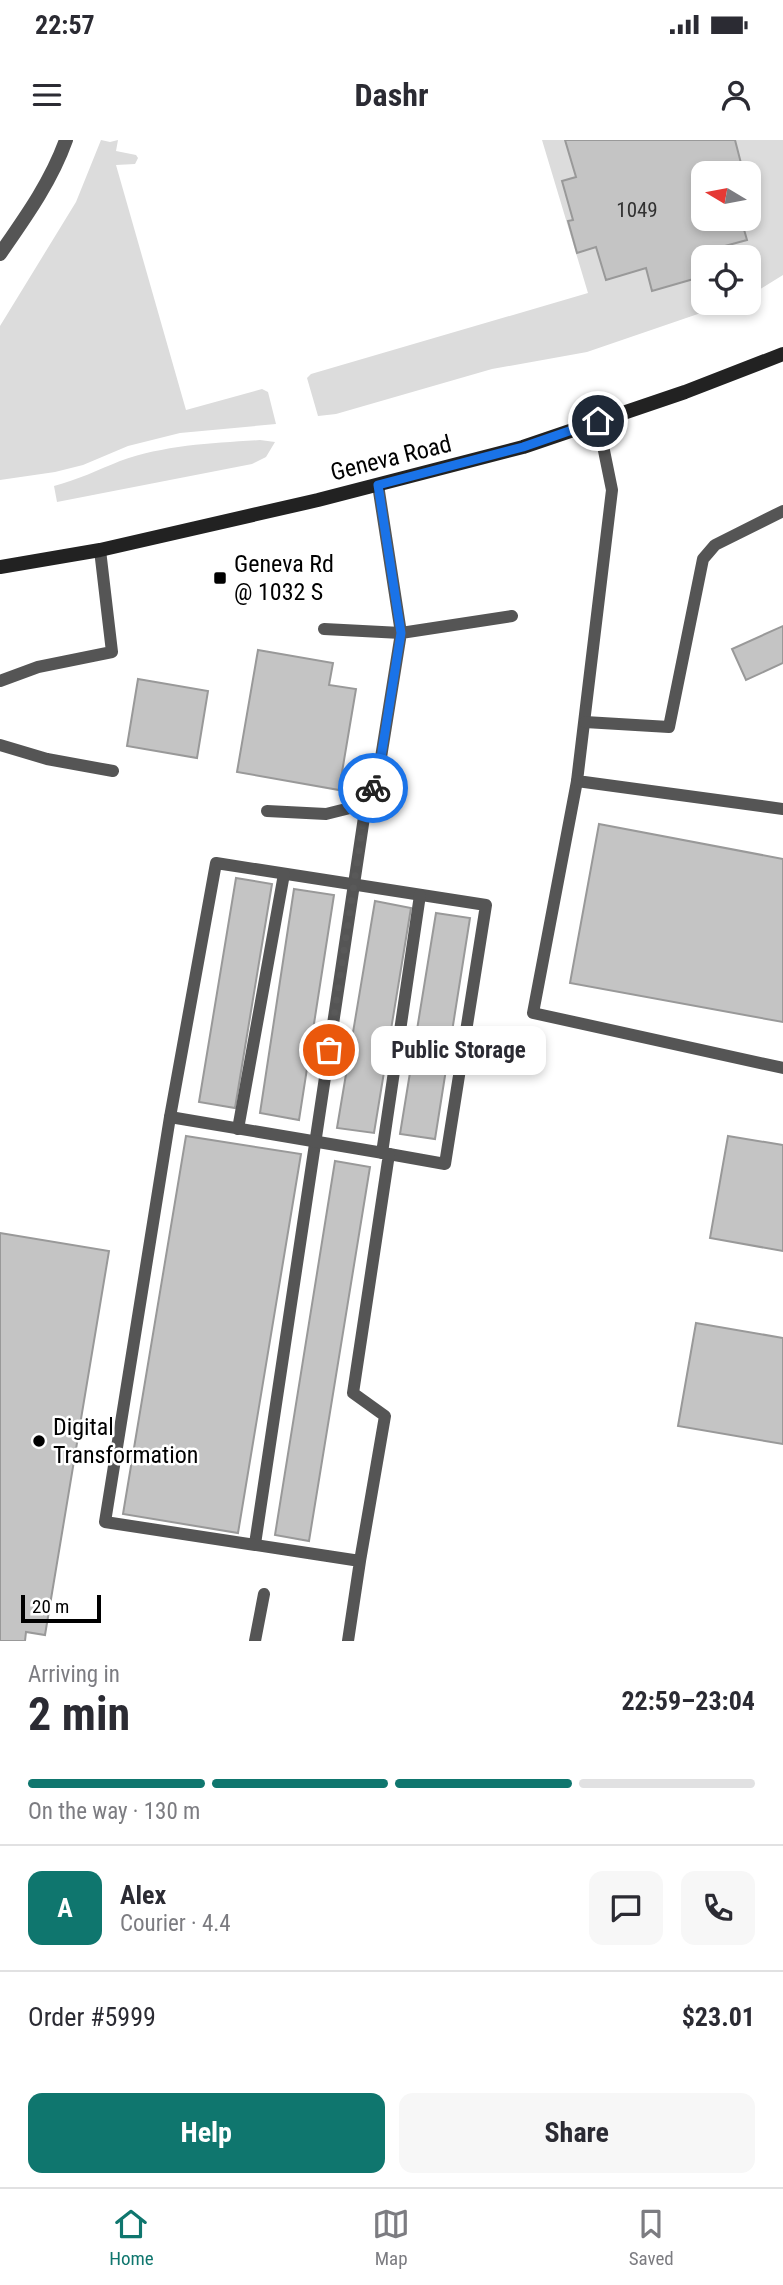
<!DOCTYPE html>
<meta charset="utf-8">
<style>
body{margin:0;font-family:"Roboto Condensed",sans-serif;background:#f7f7f7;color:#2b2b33;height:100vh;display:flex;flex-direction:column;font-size:26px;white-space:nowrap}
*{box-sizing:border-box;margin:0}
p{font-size:23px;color:#7c7c81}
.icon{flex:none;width:38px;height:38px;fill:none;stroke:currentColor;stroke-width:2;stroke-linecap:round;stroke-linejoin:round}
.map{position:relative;height:1501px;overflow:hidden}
.drawer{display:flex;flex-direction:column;background:#fff;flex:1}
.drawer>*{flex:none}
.needle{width:46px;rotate:280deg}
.fabs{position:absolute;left:691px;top:21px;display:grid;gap:14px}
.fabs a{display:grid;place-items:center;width:70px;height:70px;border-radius:14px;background:#fff;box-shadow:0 4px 10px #0003;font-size:35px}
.scale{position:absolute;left:21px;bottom:18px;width:80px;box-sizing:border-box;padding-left:7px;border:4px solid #000;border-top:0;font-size:19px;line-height:24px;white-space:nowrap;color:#000;-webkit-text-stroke:5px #fff;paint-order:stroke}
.pin{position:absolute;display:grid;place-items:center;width:60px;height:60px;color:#fff;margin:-30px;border:4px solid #fff;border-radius:50%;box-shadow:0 2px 7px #0007}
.courier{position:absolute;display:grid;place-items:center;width:70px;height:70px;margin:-35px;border:5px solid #1a73e8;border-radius:50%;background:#fff;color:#222;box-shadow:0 2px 9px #0007}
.bubble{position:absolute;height:49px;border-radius:14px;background:#fff;box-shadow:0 4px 10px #0003;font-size:23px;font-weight:700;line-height:49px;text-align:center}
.head em{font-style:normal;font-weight:700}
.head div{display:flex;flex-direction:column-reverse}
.head{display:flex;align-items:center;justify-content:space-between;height:119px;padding:0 28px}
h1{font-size:46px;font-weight:700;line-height:52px}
.bar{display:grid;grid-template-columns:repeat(4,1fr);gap:10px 7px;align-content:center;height:84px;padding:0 28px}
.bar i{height:9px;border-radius:5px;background:#e1e1e2}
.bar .on{background:#0f766e}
.bar p{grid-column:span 4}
.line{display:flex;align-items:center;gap:18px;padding:0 28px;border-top:2px solid #e1e1e2}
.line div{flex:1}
.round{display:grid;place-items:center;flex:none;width:74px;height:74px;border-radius:14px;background:#f7f7f7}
.button{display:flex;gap:14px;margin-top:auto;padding:14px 28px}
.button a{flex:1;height:80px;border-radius:14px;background:#0f766e;color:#fff;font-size:28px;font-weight:700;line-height:80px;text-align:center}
.button a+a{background:#f7f7f7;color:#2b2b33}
.status{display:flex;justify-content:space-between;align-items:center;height:49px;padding:0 35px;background:#fff;direction:ltr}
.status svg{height:19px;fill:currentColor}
header{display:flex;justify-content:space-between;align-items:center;height:91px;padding:0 28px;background:#fff;font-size:32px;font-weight:700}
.tabs{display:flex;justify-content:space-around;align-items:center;height:98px;border-top:2px solid #e1e1e2;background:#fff;font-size:19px;color:#7c7c81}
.tabs a{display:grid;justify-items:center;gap:4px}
.tabs .on{color:#0f766e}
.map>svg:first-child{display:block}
</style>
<div class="status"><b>22:57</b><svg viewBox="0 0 49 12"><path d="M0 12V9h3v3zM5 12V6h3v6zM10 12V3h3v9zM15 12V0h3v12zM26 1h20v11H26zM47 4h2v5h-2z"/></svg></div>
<header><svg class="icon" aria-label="menu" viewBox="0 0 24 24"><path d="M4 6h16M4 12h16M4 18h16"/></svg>Dashr<svg class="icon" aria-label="person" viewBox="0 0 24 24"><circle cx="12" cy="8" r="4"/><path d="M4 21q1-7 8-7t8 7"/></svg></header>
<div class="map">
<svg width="783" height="1501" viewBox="0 0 783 1501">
<rect width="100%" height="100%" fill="#fff"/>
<g fill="#dcdcdc" fill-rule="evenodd">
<polygon points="101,0 110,2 118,0 116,11 136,15 138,18 135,24 116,25 186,270 262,249 268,252 276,284 180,293 128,306 83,325 55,332 0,340 0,186 76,62"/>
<path d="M542 0H783V135L749 156V117H704V163H730L587 212 492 229 336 274 318 276 307 238 311 234 588 153ZM704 33H749V79H704Z"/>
<path d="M260 300 275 302 266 317 252 324 57 362 54 346C77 340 98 330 120 321 164 305 213 303 260 300Z"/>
</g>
<g fill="#c4c4c4" stroke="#999" stroke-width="2">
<polygon points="565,0 735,0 743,31 749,29 757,59 749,62 749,33 704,33 704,79 741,79 747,100 699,113 704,136 652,151 646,128 606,140 596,107 577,113 568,81 573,80 562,41 576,37"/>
<polygon points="783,486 783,523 746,540 732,509"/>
<polygon points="258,510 333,523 329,545 356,549 339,650 237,632"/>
<polygon points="138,539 208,551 197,618 127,606"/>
<polygon points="599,684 783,719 783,882 570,843"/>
<polygon points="236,738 272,744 235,968 199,962"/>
<polygon points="294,749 334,755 299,980 260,973"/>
<polygon points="375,761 411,768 374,993 337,988"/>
<polygon points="436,773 470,778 435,999 400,994"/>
<polygon points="186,996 301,1014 238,1393 123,1374"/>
<polygon points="728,996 783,1005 783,1111 710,1098"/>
<polygon points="335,1021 370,1027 309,1401 275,1395"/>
<polygon points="0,1093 109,1111 45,1495 26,1492 25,1501 0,1501"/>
<polygon points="696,1183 783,1198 783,1304 678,1286"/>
</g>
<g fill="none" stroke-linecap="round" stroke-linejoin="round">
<g stroke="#555" stroke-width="12">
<polyline points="598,281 612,350 577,641 783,669"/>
<polyline points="324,489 401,493 378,345"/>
<polyline points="0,541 38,527 112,512 100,410"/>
<polyline points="585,582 669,587 703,419 715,405 783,371"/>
<polyline points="0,605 47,619 113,631"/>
<polyline points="577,641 533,873 783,928"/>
<polyline points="267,671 326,674 366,664 378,636 401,493 512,476"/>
<polyline points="170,977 216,723 486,765 445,1024 389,1014"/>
<polyline points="238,989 284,734"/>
<polyline points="382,1013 420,755"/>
<polyline points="255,1404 366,664"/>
<polyline points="255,1501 264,1454"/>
<polyline points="348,1501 360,1421 105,1382 170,977 389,1014 353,1253 385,1276 360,1421"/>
</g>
<path stroke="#555" stroke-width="14" d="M0 114C25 78 51 42 66 0"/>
<polyline stroke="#222" stroke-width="14" points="0,427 100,410 318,360 523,307 685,252 783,214"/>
</g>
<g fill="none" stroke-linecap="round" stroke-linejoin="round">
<polyline stroke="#595959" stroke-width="7" stroke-dasharray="0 12.6" points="329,910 366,664 373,648"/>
<polyline stroke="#1a73e8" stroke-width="9" points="373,648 378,636 401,493 378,345 523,307 598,281"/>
</g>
<g fill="#000" stroke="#fff" stroke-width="2.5">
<rect x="213" y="431" width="14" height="14" rx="3.5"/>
<circle cx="39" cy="1301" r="7"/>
</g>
<g text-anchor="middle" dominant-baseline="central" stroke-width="5" stroke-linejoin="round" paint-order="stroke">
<g font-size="21" fill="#313131">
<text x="637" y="70">1049</text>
</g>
<g font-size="24" fill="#000" stroke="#fff">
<text transform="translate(391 318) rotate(-14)">Geneva Road</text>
</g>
<g font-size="24" fill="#000" stroke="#fff" text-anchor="start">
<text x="234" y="424">Geneva Rd<tspan x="234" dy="28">@ 1032 S</tspan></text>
<text x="53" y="1287">Digital<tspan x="53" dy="28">Transformation</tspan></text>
</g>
</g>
</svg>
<div class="fabs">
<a><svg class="needle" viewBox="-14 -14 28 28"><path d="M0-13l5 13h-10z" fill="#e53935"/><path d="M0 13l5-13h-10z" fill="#7c7c81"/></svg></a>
<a><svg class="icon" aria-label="locate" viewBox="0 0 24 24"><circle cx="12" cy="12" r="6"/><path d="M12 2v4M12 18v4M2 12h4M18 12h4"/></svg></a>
</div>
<div class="scale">20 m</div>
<div class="pin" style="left:329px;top:910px;background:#ea580c"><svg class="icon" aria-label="bag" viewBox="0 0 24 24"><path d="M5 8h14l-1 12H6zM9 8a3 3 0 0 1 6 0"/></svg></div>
<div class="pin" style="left:598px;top:281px;background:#1f2937"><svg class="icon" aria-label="home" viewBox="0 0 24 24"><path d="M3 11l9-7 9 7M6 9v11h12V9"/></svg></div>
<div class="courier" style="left:373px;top:648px"><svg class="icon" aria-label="bike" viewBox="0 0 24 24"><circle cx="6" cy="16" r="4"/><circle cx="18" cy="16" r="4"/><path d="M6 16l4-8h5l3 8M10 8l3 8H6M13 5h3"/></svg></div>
<div class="bubble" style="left:371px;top:886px;width:175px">Public Storage</div>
</div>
<section class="drawer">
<div class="head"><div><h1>2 min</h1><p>Arriving in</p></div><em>22:59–23:04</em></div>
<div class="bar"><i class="on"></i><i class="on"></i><i class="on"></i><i></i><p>On the way · 130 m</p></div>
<div class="line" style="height:126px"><b class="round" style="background:#0f766e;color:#fff">A</b><div><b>Alex</b><p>Courier · 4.4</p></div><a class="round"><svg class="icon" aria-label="chat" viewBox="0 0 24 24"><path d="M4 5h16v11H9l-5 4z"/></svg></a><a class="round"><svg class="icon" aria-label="phone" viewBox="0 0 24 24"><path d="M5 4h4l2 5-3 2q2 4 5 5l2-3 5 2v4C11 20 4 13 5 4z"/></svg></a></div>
<div class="line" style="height:91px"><div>Order #5999</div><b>$23.01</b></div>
<div class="button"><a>Help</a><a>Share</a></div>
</section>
<nav class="tabs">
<a class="on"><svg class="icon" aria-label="home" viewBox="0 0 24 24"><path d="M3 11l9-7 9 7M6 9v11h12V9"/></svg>Home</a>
<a><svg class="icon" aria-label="map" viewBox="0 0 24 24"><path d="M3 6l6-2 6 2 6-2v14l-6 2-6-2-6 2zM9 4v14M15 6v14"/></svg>Map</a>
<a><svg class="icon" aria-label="saved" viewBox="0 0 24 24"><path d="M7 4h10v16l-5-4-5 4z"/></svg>Saved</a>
</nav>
